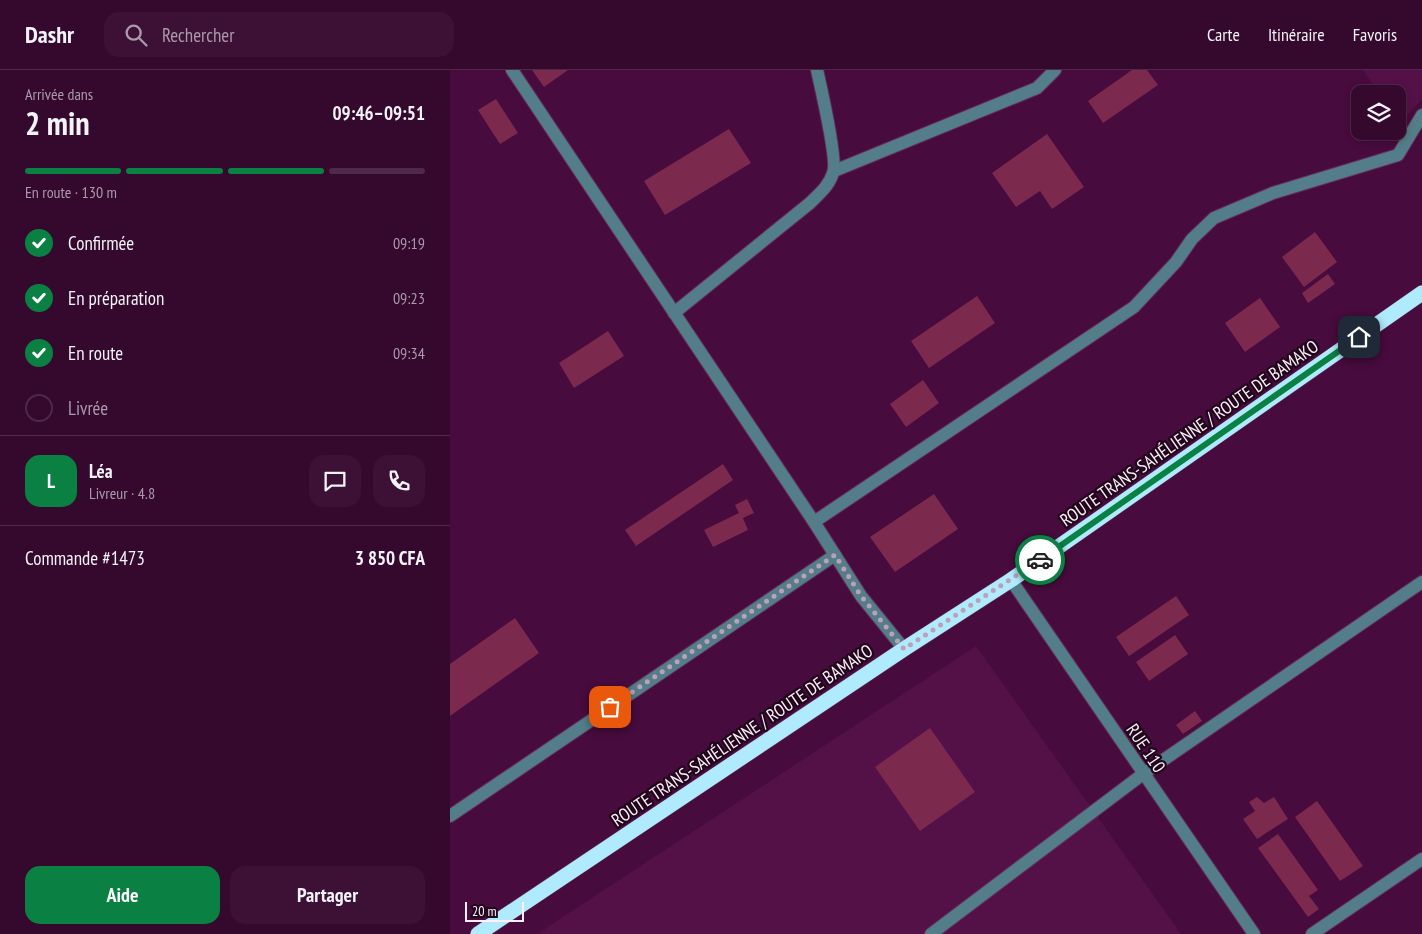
<!DOCTYPE html>
<html lang="fr">
<meta charset="utf-8">
<style>
body{margin:0;font-family:"PT Sans Narrow",sans-serif;background:#3d1136;color:#f1f3f6;height:100vh;display:flex;flex-direction:column;font-size:19px;white-space:nowrap}
*{box-sizing:border-box;margin:0}
p{font-size:16px;color:#aa9aaa}
.icon{flex:none;width:28px;height:28px;fill:none;stroke:currentColor;stroke-width:2;stroke-linecap:round;stroke-linejoin:round}
.map{position:relative;flex:1;overflow:hidden}
.drawer{display:flex;flex-direction:column;background:#35082e;width:450px}
.drawer>*{flex:none}
.tools{position:absolute;left:901px;top:15px;display:grid;gap:10px}
.tools a{display:grid;place-items:center;width:55px;height:55px;border-radius:10px;background:#35082e;box-shadow:0 2px 8px #0003,0 0 0 1px #4f294a;font-size:25px}
.scale{position:absolute;left:15px;bottom:12px;width:59px;box-sizing:border-box;padding-left:5px;border:2px solid #feeffa;border-top:0;font-size:14px;line-height:18px;white-space:nowrap;color:#feeffa;-webkit-text-stroke:4px #20071b;paint-order:stroke}
.pin{position:absolute;display:grid;place-items:center;width:42px;height:42px;color:#fff;margin:-21px;border-radius:10px;box-shadow:0 2px 8px #0006}
.courier{position:absolute;display:grid;place-items:center;width:50px;height:50px;margin:-25px;border:4px solid #0b8043;border-radius:50%;background:#fff;color:#222;box-shadow:0 1px 6px #0007}
.overview em{font-style:normal;font-weight:800}
.overview div{display:flex;flex-direction:column-reverse}
.overview{display:flex;align-items:center;justify-content:space-between;height:85px;padding:0 25px}
h1{font-size:32px;font-weight:800;line-height:38px}
.bar{display:grid;grid-template-columns:repeat(4,1fr);gap:8px 5px;align-content:center;height:60px;padding:0 25px}
.bar i{height:6px;border-radius:4px;background:#4f294a}
.bar .current{background:#0b8043}
.bar p{grid-column:span 4}
.line{display:flex;align-items:center;gap:12px;padding:0 25px;border-top:1px solid #4f294a}
.line div{flex:1}
.round{display:grid;place-items:center;flex:none;width:52px;height:52px;border-radius:15px;background:#3d1136}
ol{padding:0 25px;list-style:none}
li{display:flex;align-items:center;gap:15px;height:55px}
li p{margin-inline-start:auto}
li .icon{padding:5px;border-radius:50%;background:#0b8043;color:#fff;stroke-width:4}
li:last-child{color:#aa9aaa}
li i{width:28px;height:28px;border:2px solid #4f294a;border-radius:50%}
.cta{display:flex;gap:10px;margin-top:auto;padding:10px 25px}
.cta a{flex:1;height:58px;border-radius:15px;background:#0b8043;color:#fff;font-size:20px;font-weight:800;line-height:58px;text-align:center}
.cta a+a{background:#3d1136;color:#f1f3f6}
header{display:flex;align-items:center;gap:30px;box-sizing:border-box;height:70px;padding:0 25px;background:#35082e;border-bottom:1px solid #4f294a}
header strong{font-size:24px}
nav{display:flex;gap:28px;margin-inline-start:auto;font-size:18px}
.search{width:350px;height:45px;background:#3d1136;display:flex;align-items:center;gap:12px;box-sizing:border-box;padding:0 18px;border-radius:15px;color:#aa9aaa;font-size:19px}
main{display:flex;flex:1;min-height:0}
.map>svg:first-child{display:block}
</style>
<header>
<strong>Dashr</strong>
<div class="search"><svg class="icon" aria-label="search" viewBox="0 0 24 24"><circle cx="10" cy="10" r="6"/><path d="M15 15l6 6"/></svg>Rechercher</div>
<nav><a>Carte</a><a>Itinéraire</a><a>Favoris</a></nav>
</header>
<main>
<section class="drawer">
<div class="overview"><div><h1>2 min</h1><p>Arrivée dans</p></div><em>09:46–09:51</em></div>
<div class="bar"><i class="current"></i><i class="current"></i><i class="current"></i><i></i><p>En route · 130 m</p></div>
<ol>
<li><svg class="icon" aria-label="check" viewBox="0 0 24 24"><path d="M5 12l5 5 9-10"/></svg>Confirmée<p>09:19</p></li>
<li><svg class="icon" aria-label="check" viewBox="0 0 24 24"><path d="M5 12l5 5 9-10"/></svg>En préparation<p>09:23</p></li>
<li><svg class="icon" aria-label="check" viewBox="0 0 24 24"><path d="M5 12l5 5 9-10"/></svg>En route<p>09:34</p></li>
<li><i></i>Livrée</li>
</ol>
<div class="line" style="height:90px"><b class="round" style="background:#0b8043;color:#fff">L</b><div><b>Léa</b><p>Livreur · 4.8</p></div><a class="round"><svg class="icon" aria-label="chat" viewBox="0 0 24 24"><path d="M4 5h16v11H9l-5 4z"/></svg></a><a class="round"><svg class="icon" aria-label="phone" viewBox="0 0 24 24"><path d="M5 4h4l2 5-3 2q2 4 5 5l2-3 5 2v4C11 20 4 13 5 4z"/></svg></a></div>
<div class="line" style="height:65px"><div>Commande #1473</div><b>3 850 CFA</b></div>
<div class="cta"><a>Aide</a><a>Partager</a></div>
</section>
<div class="map">
<svg width="972" height="864" viewBox="0 0 972 864">
<rect width="100%" height="100%" fill="#470b3d"/>
<g fill="#541148">
<polygon points="913,0 972,0 972,29 950,53 948,49 948,24 929,24"/>
<polygon points="526,576 731,864 87,864"/>
</g>
<g fill="#7c294e">
<polygon points="82,0 118,0 94,17"/>
<polygon points="682,0 697,0 708,15 653,53 638,31"/>
<polygon points="46,29 68,63 50,74 28,40"/>
<polygon points="279,59 301,93 215,145 194,111"/>
<polygon points="597,64 634,117 602,139 590,121 566,137 542,103"/>
<polygon points="865,162 887,192 854,217 832,187"/>
<polygon points="878,204 885,214 858,233 852,223"/>
<polygon points="527,226 545,253 479,298 461,271"/>
<polygon points="810,228 830,257 795,282 775,253"/>
<polygon points="158,261 174,286 124,318 109,293"/>
<polygon points="473,310 489,333 456,357 440,334"/>
<polygon points="273,394 283,410 186,476 175,460"/>
<polygon points="484,424 508,459 445,502 420,467"/>
<polygon points="297,429 304,443 293,448 298,460 263,477 254,460 289,443 285,435"/>
<polygon points="726,526 739,545 679,586 666,567"/>
<polygon points="65,548 89,583 0,646 0,594"/>
<polygon points="725,565 738,584 699,611 686,592"/>
<polygon points="745,641 752,651 733,664 726,655"/>
<polygon points="480,658 525,722 470,761 425,697"/>
<polygon points="807,727 814,733 824,727 838,749 807,769 793,749 805,741 799,732"/>
<polygon points="867,731 913,796 890,811 845,747"/>
<polygon points="828,764 868,820 859,826 869,839 858,847 808,778"/>
</g>
<g fill="none" stroke-linecap="round" stroke-linejoin="round">
<g stroke="#642f5b" stroke-width="14">
<g id="minor">
<polyline points="62,0 364,452 411,526 454,579"/>
<polyline points="384,101 587,18 605,0"/>
<path d="M224 243 360 133C369 124 379 116 383 103 388 91 371 18 367 0"/>
<polyline points="364,452 684,237 726,192 742,169 764,148 823,123 948,85 972,45"/>
<polyline points="561,510 804,864"/>
<polyline points="0,746 385,485"/>
<polyline points="481,864 693,704 972,512"/>
<polyline points="862,864 972,789"/>
</g>
</g>
<g stroke="#642f5b" stroke-width="16">
<polyline id="highway" points="28,864 454,579 561,510 972,223"/>
</g>
<use href="#minor" stroke="#537d88" stroke-width="12"/>
<use href="#highway" stroke="#afebfc" stroke-width="15"/>
</g>
<g fill="none" stroke-linecap="round" stroke-linejoin="round">
<polyline stroke="#be9fb8" stroke-width="5" stroke-dasharray="0 9" points="160,637 385,485 411,526 454,579 590,490"/>
<polyline stroke="#0b8043" stroke-width="6" points="590,490 909,267"/>
</g>
<g text-anchor="middle" dominant-baseline="central" stroke-width="4.5" stroke-linejoin="round" paint-order="stroke">
<g font-size="18" fill="#feeffa" stroke="#20071b">
<text transform="translate(739 363) rotate(-35)">ROUTE TRANS-SAHÉLIENNE / ROUTE DE BAMAKO</text>
<text transform="translate(292 665) rotate(-34)">ROUTE TRANS-SAHÉLIENNE / ROUTE DE BAMAKO</text>
<text transform="translate(696 678) rotate(56)">RUE 110</text>
</g>
</g>
</svg>
<div class="tools">
<a><svg class="icon" aria-label="layers" viewBox="0 0 24 24"><path d="M12 4l9 5-9 5-9-5zM3 14l9 5 9-5"/></svg></a>
</div>
<div class="scale">20 m</div>
<div class="pin" style="left:160px;top:637px;background:#ea580c"><svg class="icon" aria-label="bag" viewBox="0 0 24 24"><path d="M5 8h14l-1 12H6zM9 8a3 3 0 0 1 6 0"/></svg></div>
<div class="pin" style="left:909px;top:267px;background:#1f2937"><svg class="icon" aria-label="home" viewBox="0 0 24 24"><path d="M3 11l9-7 9 7M6 9v11h12V9"/></svg></div>
<div class="courier" style="left:590px;top:490px"><svg class="icon" aria-label="car" viewBox="0 0 24 24"><path d="M5 17H2v-5l4-1 3-4h7l3 4 3 1v5h-3M9 17h6M6 11h13"/><circle cx="7" cy="17" r="2"/><circle cx="17" cy="17" r="2"/></svg></div>
</div>
</main>
